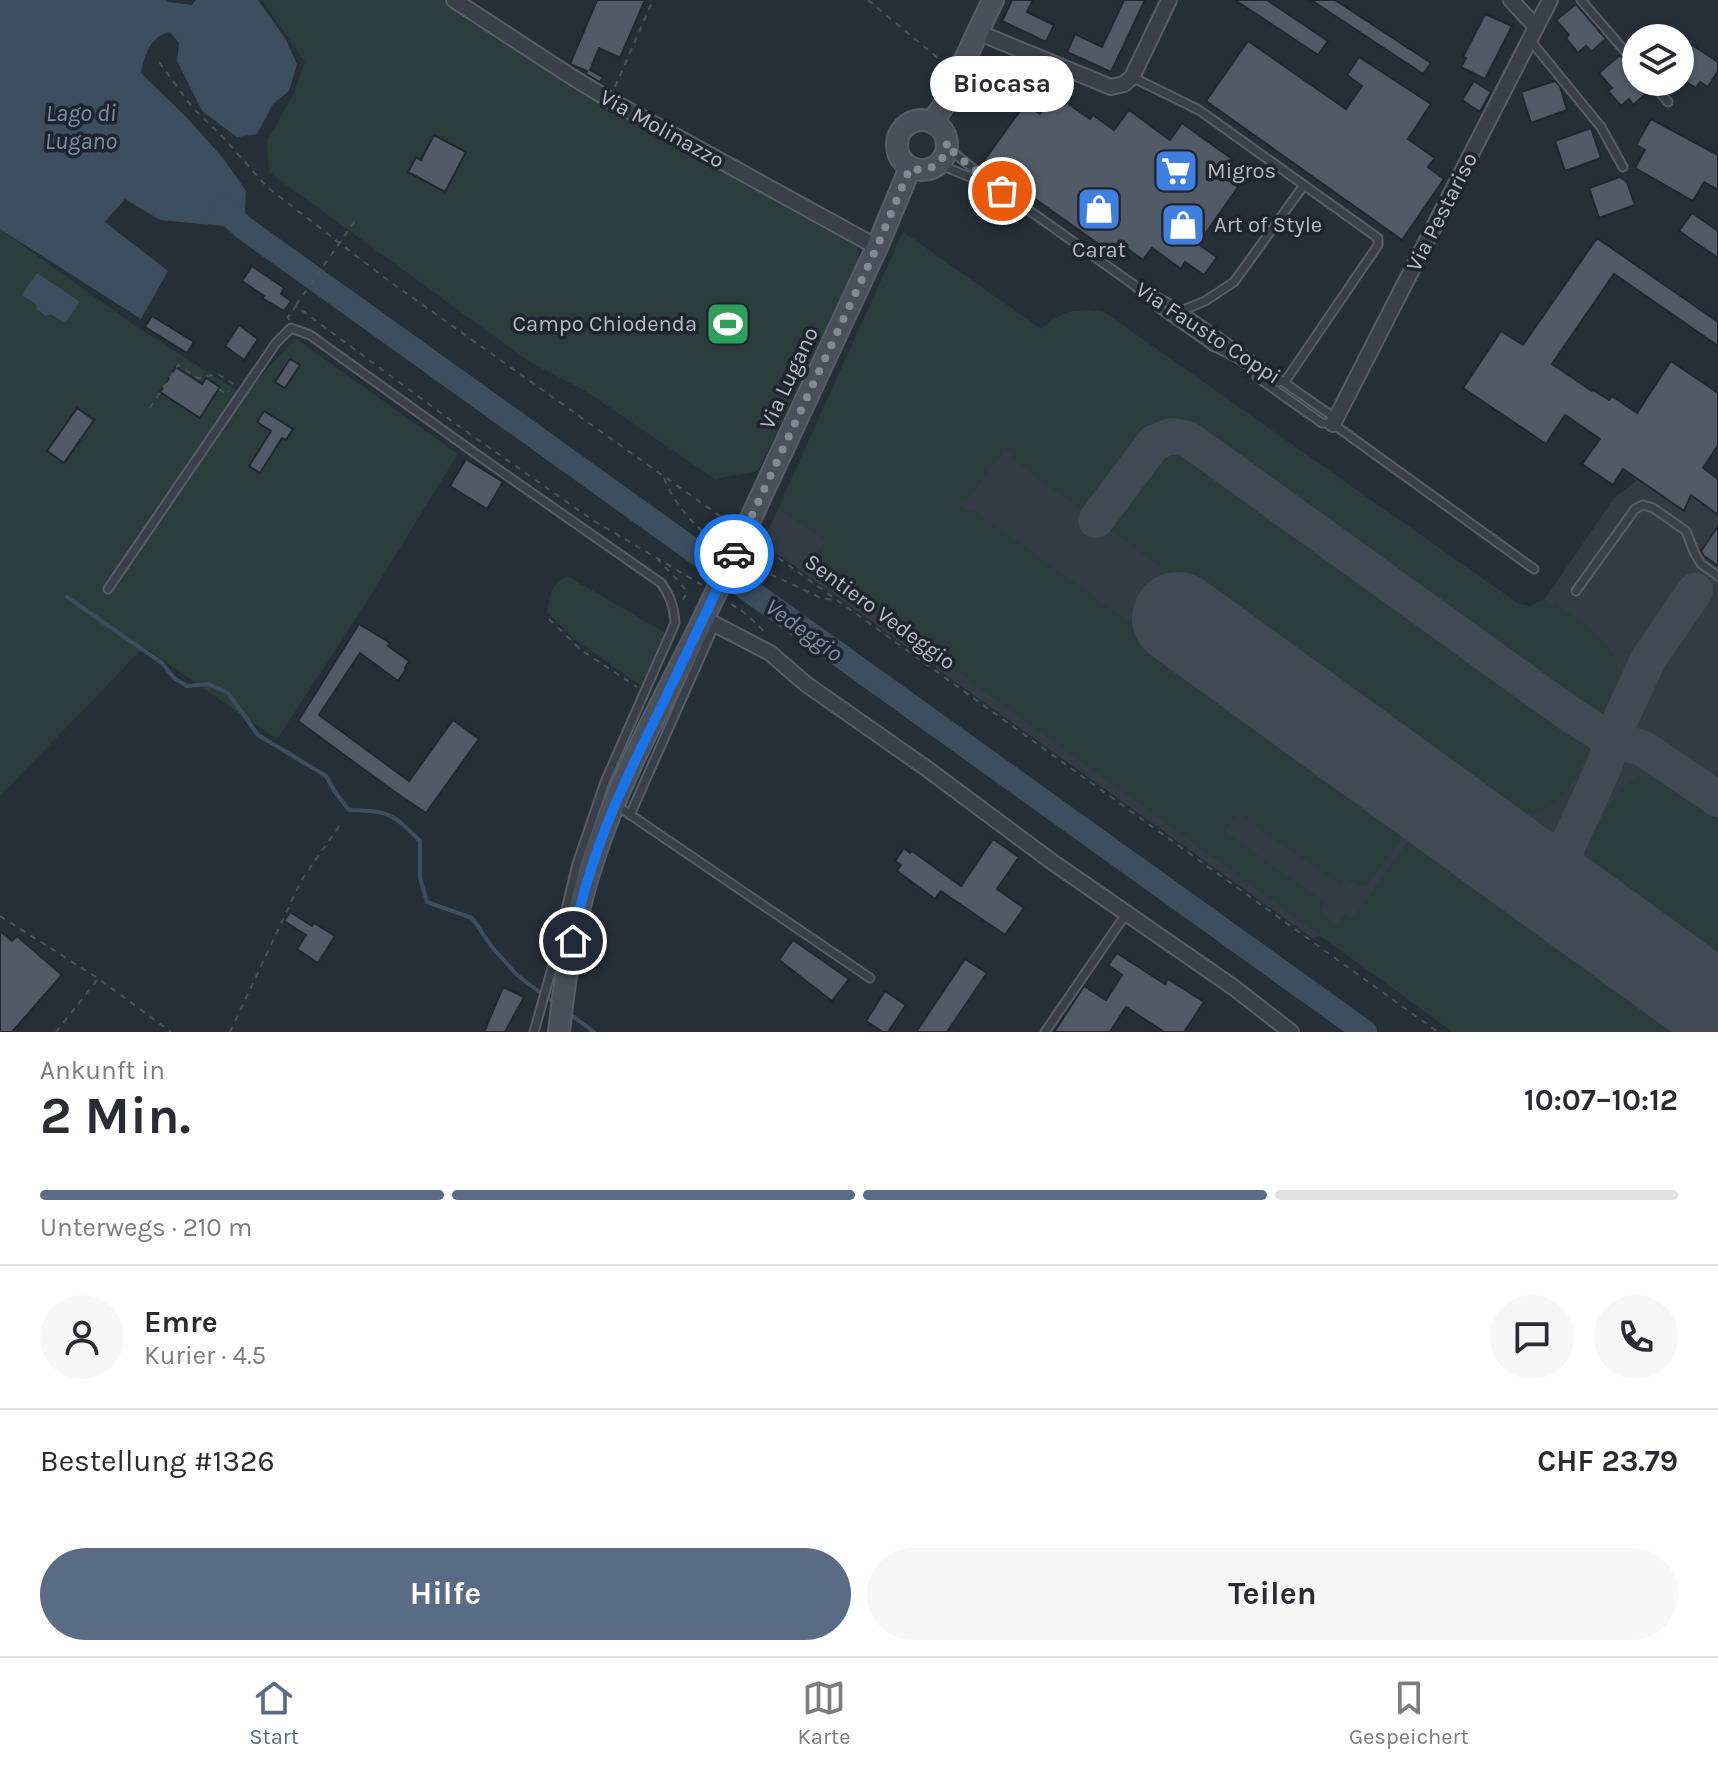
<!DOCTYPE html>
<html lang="de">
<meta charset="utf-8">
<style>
body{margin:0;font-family:Karla,sans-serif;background:#f7f7f7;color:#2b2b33;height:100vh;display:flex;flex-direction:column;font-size:30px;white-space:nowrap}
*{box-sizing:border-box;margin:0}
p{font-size:26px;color:#7c7c81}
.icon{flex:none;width:44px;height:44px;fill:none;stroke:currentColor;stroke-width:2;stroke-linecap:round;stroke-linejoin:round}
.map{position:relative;height:1032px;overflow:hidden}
.drawer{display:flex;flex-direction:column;background:#fff;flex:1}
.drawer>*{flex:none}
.controls{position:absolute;left:1622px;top:24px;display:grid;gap:16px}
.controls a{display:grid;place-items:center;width:72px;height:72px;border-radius:50%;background:#fff;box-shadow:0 2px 6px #0004;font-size:40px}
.pin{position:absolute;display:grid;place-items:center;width:68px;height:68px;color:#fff;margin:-34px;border:4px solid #fff;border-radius:50%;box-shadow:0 2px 8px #0007}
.courier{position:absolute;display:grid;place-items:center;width:80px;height:80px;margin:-40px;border:6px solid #1a73e8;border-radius:50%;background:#fff;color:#222;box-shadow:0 2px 10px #0007}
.bubble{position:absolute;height:56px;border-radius:28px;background:#fff;box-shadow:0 2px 6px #0004;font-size:26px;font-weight:700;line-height:56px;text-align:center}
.summary em{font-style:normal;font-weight:700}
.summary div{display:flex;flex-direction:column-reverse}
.summary{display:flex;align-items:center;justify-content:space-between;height:136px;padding:0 40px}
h1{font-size:52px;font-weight:700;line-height:60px}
.bar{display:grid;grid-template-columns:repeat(4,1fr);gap:12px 8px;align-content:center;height:96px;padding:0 40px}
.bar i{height:10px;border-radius:6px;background:#e1e1e2}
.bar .current{background:#5a6c85}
.bar p{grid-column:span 4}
.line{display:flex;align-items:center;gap:20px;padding:0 40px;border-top:2px solid #e1e1e2}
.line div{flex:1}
.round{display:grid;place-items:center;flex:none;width:84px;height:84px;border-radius:42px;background:#f7f7f7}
.button{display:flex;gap:16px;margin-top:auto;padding:16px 40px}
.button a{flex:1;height:92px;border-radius:48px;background:#5a6c85;color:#fff;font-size:32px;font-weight:700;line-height:92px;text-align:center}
.button a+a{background:#f7f7f7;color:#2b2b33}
.menu{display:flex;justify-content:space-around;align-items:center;height:112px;border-top:2px solid #e1e1e2;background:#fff;font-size:22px;color:#7c7c81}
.menu a{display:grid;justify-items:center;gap:4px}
.menu .current{color:#5a6c85}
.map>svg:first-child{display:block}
</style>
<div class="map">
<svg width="1718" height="1032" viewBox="0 0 1718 1032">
<rect width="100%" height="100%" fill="#252f38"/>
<polygon fill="#333c45" points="903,232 1041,329 1054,319 1069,312 1085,310 1104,312 1520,605 1530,606 1545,599 1614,498 1636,481 1634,479 1659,444 1701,472 1703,468 1718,478 1718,1032 1453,1032 1321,936 1312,938 765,545 764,540"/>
<g fill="#2a3d3b">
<polygon points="262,0 445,0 607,103 697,154 697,157 715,168 734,173 857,246 859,258 758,471 715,479 584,390 531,363 269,172 267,141 294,93 305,62"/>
<polygon points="0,229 137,327 244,395 295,338 458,454 359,614 277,739 144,647 0,796"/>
<path d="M903 232 1041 329C1061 313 1079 308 1104 312L1515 603 1530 606 1545 599 1552 606 1557 604C1579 620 1607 636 1617 663 1624 684 1608 709 1600 727 1577 777 1558 837 1489 804L1011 459 1013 456 1005 450 967 501 962 498 958 503 972 513 974 510 1412 825 1367 886H1359L1345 879 1340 885 1238 814 1226 832 1325 902 1321 911 1336 925 1344 914 1352 919 1417 829 1698 1032H1453L806 562 826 541 778 509Z"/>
<path d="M567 576 664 632 642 686 577 641 547 612C550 594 550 586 567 576Z"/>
<path d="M1642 776C1668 781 1697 804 1718 819V970L1597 883C1592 876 1589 868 1589 859 1590 834 1616 780 1642 776Z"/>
</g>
<g fill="#3d4e5f">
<path d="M0 0H165L167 2 192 5 196 0H258L285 38 297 64 289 91 273 104 257 134 237 137 202 111 177 61 179 43 170 32C150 36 145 55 141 73L188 119 223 158 246 191 244 228 160 220 125 199 105 222 168 271 141 319 0 229Z"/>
<polygon points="37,273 80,302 65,323 51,314 46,316 37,309 36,304 22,295"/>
</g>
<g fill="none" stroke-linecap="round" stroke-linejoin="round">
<g stroke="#3d4e5f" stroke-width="4">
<path d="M67 597 162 663 174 678 187 686 209 684 228 693 258 735 326 776 335 792 349 810C389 811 392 813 420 841V878L427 902 472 918 492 947 517 975 557 1005"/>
<polyline points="567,1012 594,1032"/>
</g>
<polyline stroke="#3d4e5f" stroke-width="24" points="220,206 244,228 1365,1032"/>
<g stroke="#404a54" stroke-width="36">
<polyline points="1096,520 1154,443 1171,436 1188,439 1571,715 1603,735 1644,749 1718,799"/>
<path d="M1466 827C1500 849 1541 888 1571 838 1547 890 1568 896 1605 928"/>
<polyline points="1571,838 1603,769 1621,718 1649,658 1695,591"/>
</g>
<polyline stroke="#404a54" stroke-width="92" points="1178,618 1718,1009"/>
</g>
<g fill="#515b67" stroke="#202730" stroke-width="2">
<polygon points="597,0 645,0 620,58 599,48 590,70 603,77 600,82 586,74 587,71 570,64"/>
<polygon points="1012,0 1033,0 1027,12 1054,25 1046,42 1002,21"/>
<polygon points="1124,0 1145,0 1111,72 1067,52 1075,34 1102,47"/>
<polygon points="1235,0 1267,0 1328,41 1318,55"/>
<polygon points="1311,0 1335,0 1431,63 1423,74"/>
<polygon points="1576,4 1606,39 1591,52 1586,46 1578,53 1566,38 1569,35 1556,20"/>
<polygon points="1485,14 1512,26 1485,79 1461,67 1466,58 1463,57"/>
<polygon points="1680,37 1718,62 1718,71 1708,87 1700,82 1696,88 1680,78 1680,68 1684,60 1680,64"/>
<polygon points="1248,41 1346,109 1362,86 1347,75 1359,57 1431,104 1408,139 1435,158 1428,167 1444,179 1402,240 1206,101"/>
<polygon points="1620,55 1636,72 1636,82 1645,82 1650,90 1633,105 1629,99 1621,106 1608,91 1612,88 1599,73"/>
<polygon points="1012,64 1030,73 1017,101 981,85 989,68 1006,76"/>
<polygon points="1474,81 1491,92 1480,112 1462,100"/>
<polygon points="1555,81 1560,86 1567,110 1531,123 1521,92"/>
<polygon points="1054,94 1090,119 1093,115 1114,130 1129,110 1170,140 1182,123 1232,159 1221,175 1238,187 1198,244 1217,257 1204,275 1185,262 1181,269 1152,248 1143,260 1121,244 1114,255 983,162 1025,104 1040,114"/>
<polygon points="1651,119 1718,155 1718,190 1704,182 1693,201 1635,168 1645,150 1636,145"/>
<polygon points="1591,128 1601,158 1565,171 1555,141"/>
<polygon points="434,135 466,152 445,192 408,172 416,157 421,160"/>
<polygon points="1620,177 1627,182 1635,205 1599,218 1589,188"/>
<polygon points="1692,213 1718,231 1718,258 1679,231"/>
<polygon points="1597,238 1718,322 1718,346 1614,274 1552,364 1592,391 1593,390 1609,400 1612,396 1637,413 1671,361 1718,393 1718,445 1703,468 1718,479 1718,515 1691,495 1684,511 1623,469 1613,485 1582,464 1600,439 1565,415 1546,444 1463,388 1501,331 1523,345"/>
<polygon points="252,266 284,288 281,294 291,301 284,311 262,298 264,296 242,281"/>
<polygon points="152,316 194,342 187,353 145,327"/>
<polygon points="239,325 258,339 244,360 225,346"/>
<polygon points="290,359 300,365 285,388 275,382"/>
<polygon points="176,367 202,384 206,378 220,387 200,418 160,392"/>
<polygon points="77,408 94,420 64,463 47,451"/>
<polygon points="264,411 293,429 286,440 282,438 260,473 249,466 271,431 257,422"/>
<polygon points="466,459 503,482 487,509 450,486"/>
<polygon points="1718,526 1718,566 1704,556 1701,551"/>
<polygon points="359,624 390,643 388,646 409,661 405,668 406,669 398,681 360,653 319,715 409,781 453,720 479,739 426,813 399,795 298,721"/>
<polygon points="993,839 1019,857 997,889 1024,908 1005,935 941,891 935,899 897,871 901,865 895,861 904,848 910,853 912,851 961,886"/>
<polygon points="290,912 312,926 314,923 335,936 318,963 297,949 306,935 284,921"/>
<polygon points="0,931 12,941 17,936 62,975 12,1032 0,1032"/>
<polygon points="793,940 849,979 832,1001 779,960"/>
<polygon points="1117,953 1165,984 1168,979 1204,1002 1184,1032 1164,1032 1126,1007 1110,1032 1054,1032 1084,986 1106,1000 1122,975 1108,965"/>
<polygon points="965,959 987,973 947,1032 916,1032"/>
<polygon points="503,987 524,997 505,1032 484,1032"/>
<polygon points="885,991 906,1005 888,1032 883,1032 866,1021"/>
</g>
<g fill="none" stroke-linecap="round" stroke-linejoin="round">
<g stroke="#575e67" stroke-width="11">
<g id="lane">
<polyline points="1581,0 1636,64"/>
<polyline points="1530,40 1601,127 1623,167"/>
<polyline points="1132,77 1199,110 1378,238 1378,245 1286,380 1277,382 1270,380 1235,357 1211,345"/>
<polyline points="1651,82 1668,102"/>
<polyline points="947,142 955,154 1002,191 1134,285 1176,307 1335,418"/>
<polyline points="938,164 987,184"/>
<polyline points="1134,285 1159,308 1214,347"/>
<polyline points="1181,311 1205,301 1234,282 1304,185"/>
<polyline points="1257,377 1322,423 1333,424 1534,569"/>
<path d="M108 589 276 343 291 328 310 335 479 456 661 583C670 596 674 606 675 623L605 782 577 864 552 968 534 1032"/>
<polyline points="1576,591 1635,509 1643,505 1653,508 1686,531 1694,552 1701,564 1718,576"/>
<polyline points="616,805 870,978"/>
<polyline points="630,815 715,624"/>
<polyline points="1045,1032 1126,914"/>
</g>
</g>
<g stroke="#575e67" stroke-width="18">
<g id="street">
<polyline points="454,0 572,77 610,100 877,247"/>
<polyline points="1511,0 1536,27"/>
<polyline points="977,32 1111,87 1124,84 1132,77 1169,0"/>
<polyline points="1333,424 1550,0"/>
<polyline points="703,618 770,653 806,684 926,768 1051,861 1233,987 1291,1032"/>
</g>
</g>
<g stroke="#575e67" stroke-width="24">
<g id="secondary">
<circle cx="922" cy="145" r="25"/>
<polyline points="932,122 942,108 993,0"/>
<polyline points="744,533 877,247 910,168"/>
<path d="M559 1032C565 973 575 914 594 858 622 771 670 690 709 607"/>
</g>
</g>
<g stroke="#475759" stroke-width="2" stroke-dasharray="6 6" stroke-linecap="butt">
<polyline points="868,0 944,63"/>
<polyline points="159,62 192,107 221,135 267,187 385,278 731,524"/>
<polyline points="615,87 653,0"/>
<polyline points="296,305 355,221"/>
<polyline points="289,320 288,317 296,306 453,422 591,519 702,585"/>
<polyline points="219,389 226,394 229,391"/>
<polyline points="150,408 178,365 198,378 218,374 235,385"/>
<path d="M664 478C673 503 697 530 720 545"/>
<polyline points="759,544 1438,1032"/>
<path d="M657 558C663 566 686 586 686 593 686 595 684 597 683 600"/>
<polyline points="749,564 821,598 835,600"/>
<polyline points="731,604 746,614 766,633"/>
<polyline points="549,619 581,650 637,687"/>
<polyline points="0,916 99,979 171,1032"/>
<polyline points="56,1032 98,979"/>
<polyline points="230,1032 301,881 342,822"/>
</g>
<use href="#lane" stroke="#394049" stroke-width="7"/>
<use href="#street" stroke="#394049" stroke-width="14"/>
<use href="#secondary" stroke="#47505b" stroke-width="20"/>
<g stroke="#575e67" stroke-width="24" stroke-linecap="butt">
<polyline id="secondary-bridge" points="709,607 744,533"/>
</g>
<use href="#secondary-bridge" stroke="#47505b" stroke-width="20"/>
</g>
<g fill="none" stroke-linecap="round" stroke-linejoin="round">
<path stroke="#828a94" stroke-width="8" stroke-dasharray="0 14.4" d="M734 554 877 247 910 168C930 174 946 163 947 142L955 154 1002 191"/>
<path stroke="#1a73e8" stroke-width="10" d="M573 941C589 853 624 782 663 703 687 653 710 604 734 554"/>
</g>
<defs>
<g id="supermarket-square" transform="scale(2.3)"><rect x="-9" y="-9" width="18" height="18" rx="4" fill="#3f7fe0" stroke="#1e252e"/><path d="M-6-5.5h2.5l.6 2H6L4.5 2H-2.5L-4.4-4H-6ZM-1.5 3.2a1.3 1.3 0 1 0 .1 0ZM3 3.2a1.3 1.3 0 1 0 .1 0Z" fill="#fff"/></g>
<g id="shop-square" transform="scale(2.3)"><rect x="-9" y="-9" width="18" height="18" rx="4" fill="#3f7fe0" stroke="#1e252e"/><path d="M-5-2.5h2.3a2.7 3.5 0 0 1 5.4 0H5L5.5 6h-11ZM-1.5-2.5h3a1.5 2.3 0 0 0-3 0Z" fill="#fff"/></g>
<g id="stadium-square" transform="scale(2.3)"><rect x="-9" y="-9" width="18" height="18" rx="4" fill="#2e9e5b" stroke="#1e252e"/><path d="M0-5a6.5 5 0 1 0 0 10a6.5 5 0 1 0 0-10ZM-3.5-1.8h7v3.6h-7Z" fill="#fff"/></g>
</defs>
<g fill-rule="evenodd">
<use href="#supermarket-square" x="1176" y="171"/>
<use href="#shop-square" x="1099" y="209"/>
<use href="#shop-square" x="1183" y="225"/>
<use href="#stadium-square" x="728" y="324"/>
</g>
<g text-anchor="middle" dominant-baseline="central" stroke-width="7" stroke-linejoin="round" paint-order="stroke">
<g font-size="22" fill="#b4bbc5" stroke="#1e252e">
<text transform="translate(662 129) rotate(29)">Via Molinazzo</text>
<text transform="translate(1442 212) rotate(-63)">Via Pestariso</text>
<text transform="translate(1208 333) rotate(33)">Via Fausto Coppi</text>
<text transform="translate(789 378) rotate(-65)">Via Lugano</text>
<text transform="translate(880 612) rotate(36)">Sentiero Vedeggio</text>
</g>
<g font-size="22" fill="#b4bbc5" stroke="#1e252e" text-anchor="start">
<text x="1207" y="171">Migros</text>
<text x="1214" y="225">Art of Style</text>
<text x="1099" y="250" text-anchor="middle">Carat</text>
<text x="697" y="324" text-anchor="end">Campo Chiodenda</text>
</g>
<g font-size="24" font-style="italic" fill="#788ea4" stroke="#1e252e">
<text x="81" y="113">Lago di<tspan x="81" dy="28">Lugano</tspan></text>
<text transform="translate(804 630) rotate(36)">Vedeggio</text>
</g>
</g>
</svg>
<div class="controls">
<a><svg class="icon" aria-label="layers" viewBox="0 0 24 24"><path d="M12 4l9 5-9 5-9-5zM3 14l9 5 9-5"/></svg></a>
</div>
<div class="pin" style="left:1002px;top:191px;background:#ea580c"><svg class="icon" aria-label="bag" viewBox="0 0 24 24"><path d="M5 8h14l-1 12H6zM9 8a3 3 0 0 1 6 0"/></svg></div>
<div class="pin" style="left:573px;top:941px;background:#1f2937"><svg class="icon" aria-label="home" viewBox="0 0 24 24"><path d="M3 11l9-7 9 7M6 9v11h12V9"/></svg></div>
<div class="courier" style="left:734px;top:554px"><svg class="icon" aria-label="car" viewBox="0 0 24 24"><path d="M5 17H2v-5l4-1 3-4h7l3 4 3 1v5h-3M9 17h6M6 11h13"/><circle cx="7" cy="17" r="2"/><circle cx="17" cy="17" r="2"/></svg></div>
<div class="bubble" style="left:930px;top:56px;width:144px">Biocasa</div>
</div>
<section class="drawer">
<div class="summary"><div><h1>2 Min.</h1><p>Ankunft in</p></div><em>10:07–10:12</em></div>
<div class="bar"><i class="current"></i><i class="current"></i><i class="current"></i><i></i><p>Unterwegs · 210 m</p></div>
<div class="line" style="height:144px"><a class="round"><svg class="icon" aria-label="person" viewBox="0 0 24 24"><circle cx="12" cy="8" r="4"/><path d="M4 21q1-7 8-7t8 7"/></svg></a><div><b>Emre</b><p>Kurier · 4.5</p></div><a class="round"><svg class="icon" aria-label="chat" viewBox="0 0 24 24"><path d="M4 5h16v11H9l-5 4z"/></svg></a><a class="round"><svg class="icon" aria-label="phone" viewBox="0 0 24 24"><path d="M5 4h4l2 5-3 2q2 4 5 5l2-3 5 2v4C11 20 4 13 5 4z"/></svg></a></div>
<div class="line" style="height:104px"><div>Bestellung #1326</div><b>CHF 23.79</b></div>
<div class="button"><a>Hilfe</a><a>Teilen</a></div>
</section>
<nav class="menu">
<a class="current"><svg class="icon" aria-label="home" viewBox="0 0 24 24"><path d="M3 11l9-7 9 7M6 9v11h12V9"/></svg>Start</a>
<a><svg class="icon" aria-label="map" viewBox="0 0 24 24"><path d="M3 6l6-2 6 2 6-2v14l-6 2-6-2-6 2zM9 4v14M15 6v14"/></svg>Karte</a>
<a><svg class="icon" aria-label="saved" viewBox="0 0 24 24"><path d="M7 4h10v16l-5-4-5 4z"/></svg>Gespeichert</a>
</nav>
